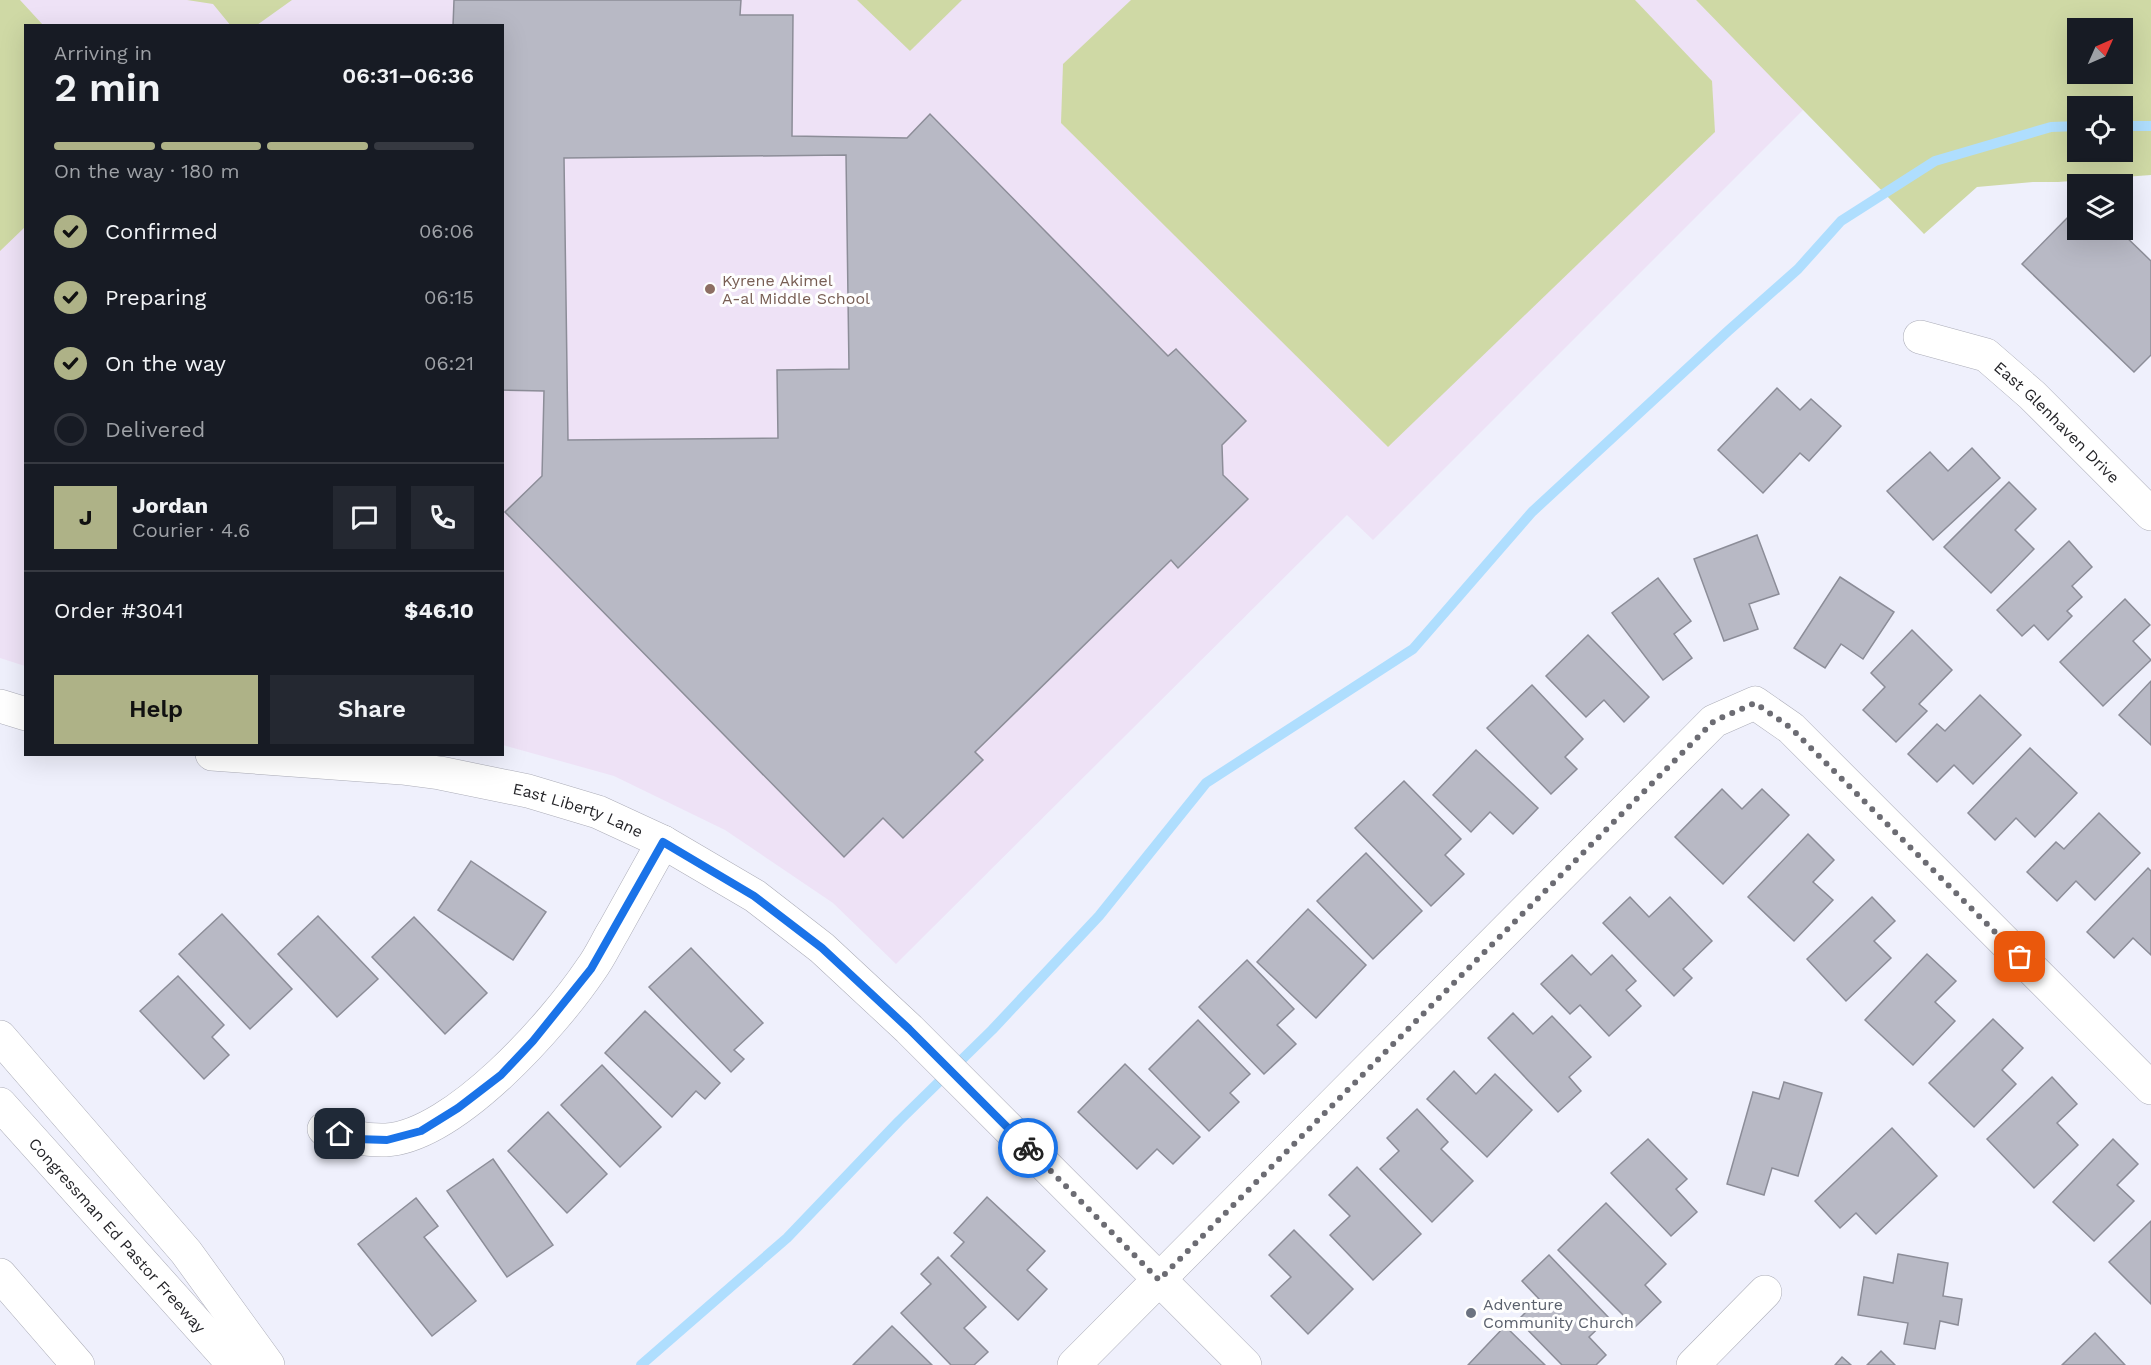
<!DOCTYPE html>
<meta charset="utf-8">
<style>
body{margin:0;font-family:"Work Sans",sans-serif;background:#242831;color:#f1f3f6;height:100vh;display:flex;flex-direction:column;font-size:22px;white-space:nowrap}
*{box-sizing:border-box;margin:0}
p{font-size:20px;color:#9ea1a6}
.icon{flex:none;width:33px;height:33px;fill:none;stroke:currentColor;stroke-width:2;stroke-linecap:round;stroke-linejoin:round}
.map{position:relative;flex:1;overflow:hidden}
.panel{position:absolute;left:24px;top:24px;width:480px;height:732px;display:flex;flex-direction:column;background:#171b24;border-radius:0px;box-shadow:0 6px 24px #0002}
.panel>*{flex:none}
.needle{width:39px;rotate:45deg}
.tools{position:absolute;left:2067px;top:18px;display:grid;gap:12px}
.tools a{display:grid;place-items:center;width:66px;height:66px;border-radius:0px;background:#171b24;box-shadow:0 6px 24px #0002;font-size:30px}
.pin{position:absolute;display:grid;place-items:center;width:51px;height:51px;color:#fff;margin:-26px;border-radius:12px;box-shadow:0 3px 9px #0006}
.courier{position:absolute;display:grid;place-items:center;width:60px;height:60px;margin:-30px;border:4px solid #1a73e8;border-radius:50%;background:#fff;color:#222;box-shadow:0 2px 8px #0007}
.overview em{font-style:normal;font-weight:600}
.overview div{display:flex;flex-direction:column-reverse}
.overview{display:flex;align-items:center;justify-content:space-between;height:102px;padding:0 30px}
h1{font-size:39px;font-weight:600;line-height:45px}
.bar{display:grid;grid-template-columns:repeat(4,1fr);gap:9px 6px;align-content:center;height:72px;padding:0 30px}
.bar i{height:8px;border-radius:4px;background:#363941}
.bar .on{background:#aeb287}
.bar p{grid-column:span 4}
.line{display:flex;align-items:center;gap:15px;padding:0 30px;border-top:2px solid #363941}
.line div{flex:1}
.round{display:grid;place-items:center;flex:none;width:63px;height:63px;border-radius:0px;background:#242831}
ol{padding:0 30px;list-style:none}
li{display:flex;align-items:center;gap:18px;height:66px}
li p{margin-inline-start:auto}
li .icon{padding:6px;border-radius:50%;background:#aeb287;color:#111;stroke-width:4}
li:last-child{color:#9ea1a6}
li i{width:33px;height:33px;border:3px solid #363941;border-radius:50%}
.action{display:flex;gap:12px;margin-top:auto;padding:12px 30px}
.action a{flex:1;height:69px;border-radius:0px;background:#aeb287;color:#111;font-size:24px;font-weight:600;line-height:69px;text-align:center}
.action a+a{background:#242831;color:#f1f3f6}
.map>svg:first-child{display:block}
</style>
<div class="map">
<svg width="2151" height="1365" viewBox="0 0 2151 1365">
<rect width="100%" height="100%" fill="#eff0fc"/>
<polygon fill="#eee2f6" points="0,0 1696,0 1804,109 1373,540 1347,515 896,964 833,903 725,830 614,776 503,745 502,26 26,26 25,666 0,658"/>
<g fill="#cfd9a5" fill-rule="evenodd">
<polygon points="0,0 20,0 43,25 26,26 25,227 0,251"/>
<polygon points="187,0 292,0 257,25 231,26 213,4"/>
<polygon points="857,0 962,0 910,51"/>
<polygon points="1131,0 1635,0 1712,81 1715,132 1388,447 1061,123 1063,64"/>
<path d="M1696 0H2151V175L2058 182H2033L1977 187 1924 234ZM2078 28H2122V74H2078ZM2078 106H2122V152H2078Z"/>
</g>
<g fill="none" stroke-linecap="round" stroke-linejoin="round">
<g stroke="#afdefe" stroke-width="10">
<polyline points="2122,126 2151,126"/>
<polyline points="641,1365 787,1238 899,1121 992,1030 1099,916 1206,783 1413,649 1532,512 1728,331 1798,269 1841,221 1935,161 2051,127 2078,126"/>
</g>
</g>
<g fill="#b8b9c5" stroke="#8c8d98" stroke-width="1.5" fill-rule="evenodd">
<path d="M454 0H741L740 15H793L792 136 907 138 930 114 1168 356 1176 349 1246 421 1222 445 1223 475 1248 499 1178 568 1171 560 975 752 983 760 903 838 883 818 844 857 505 512 542 476 544 391 502 390V26H453ZM846 155 849 369 777 370 778 438 568 440 564 158Z"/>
<polygon points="2073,212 2078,216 2078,230 2092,230 2095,233 2099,230 2119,230 2151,261 2151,355 2134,372 2022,264"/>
<polygon points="1777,388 1800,410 1811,399 1841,426 1809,461 1800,453 1763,493 1718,450"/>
<polygon points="1972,448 2000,478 1933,540 1887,491 1930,452 1948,471"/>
<polygon points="2009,482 2036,509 2015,530 2034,549 1991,593 1944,547"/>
<polygon points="1757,535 1779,594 1749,604 1758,629 1724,641 1694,559"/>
<polygon points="2069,541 2092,567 2072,586 2082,597 2067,611 2072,616 2048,640 2034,625 2022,636 1997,610"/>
<polygon points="1840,577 1894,612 1863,659 1841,644 1825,668 1794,648"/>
<polygon points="1658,578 1691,621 1674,634 1692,658 1663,680 1612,613"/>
<polygon points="2125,599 2150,625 2133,641 2151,660 2103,706 2060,662"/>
<polygon points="1912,630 1952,670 1919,704 1927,711 1896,742 1863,710 1885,687 1871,673"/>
<polygon points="1588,635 1649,697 1624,722 1604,700 1586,717 1546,676"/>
<polygon points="2151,681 2151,745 2119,715"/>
<polygon points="1532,685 1583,739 1565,757 1577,769 1551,794 1487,728"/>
<polygon points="1980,695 2021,735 1973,784 1954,765 1937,782 1908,754 1937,724 1945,731"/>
<polygon points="2030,748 2077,793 2035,837 2016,818 1995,840 1968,813"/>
<polygon points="1476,750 1538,808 1513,834 1490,812 1471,832 1433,795"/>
<polygon points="1404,781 1461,839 1445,855 1464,874 1431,906 1355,828"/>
<polygon points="1722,789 1742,809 1762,789 1789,815 1723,884 1675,837"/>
<polygon points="2099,813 2140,853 2095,900 2076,881 2057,901 2027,872 2056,842 2064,849"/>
<polygon points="1808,834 1834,860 1813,882 1833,900 1794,941 1748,897"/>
<polygon points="1366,853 1422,911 1373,959 1317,901"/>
<polygon points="471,861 546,912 513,960 438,910"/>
<polygon points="2148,868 2151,871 2151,955 2133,938 2114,958 2087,932"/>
<polygon points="1630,897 1649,917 1670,897 1712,941 1683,969 1692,978 1674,996 1603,923"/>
<polygon points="1872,897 1895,921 1874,941 1891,958 1846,1001 1807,959"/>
<polygon points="1308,909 1366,965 1316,1018 1257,962"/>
<polygon points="222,914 292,989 250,1029 179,954"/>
<polygon points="318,916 378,979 337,1017 278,954"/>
<polygon points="414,917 487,993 445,1034 372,957"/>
<polygon points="691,948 763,1023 734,1050 744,1059 731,1072 649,987"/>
<polygon points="1927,954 1956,981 1935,1002 1955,1021 1913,1065 1865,1020"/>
<polygon points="1572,955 1591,975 1612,955 1636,981 1626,990 1641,1006 1609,1036 1580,1005 1570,1014 1541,984"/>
<polygon points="1247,960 1294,1009 1277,1025 1296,1044 1264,1074 1199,1007"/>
<polygon points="178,976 224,1025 212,1037 229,1055 204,1079 140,1011"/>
<polygon points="645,1011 720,1083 705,1099 696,1091 672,1117 605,1053"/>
<polygon points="1513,1013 1533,1034 1552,1016 1591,1057 1569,1077 1581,1091 1558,1112 1488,1038"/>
<polygon points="1993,1019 2023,1048 2002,1070 2016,1084 1974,1127 1929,1083"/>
<polygon points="1198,1020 1250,1074 1230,1093 1239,1102 1209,1131 1149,1069"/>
<polygon points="1125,1064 1200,1137 1173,1164 1157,1149 1137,1169 1078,1112"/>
<polygon points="602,1065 661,1127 620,1167 561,1105"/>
<polygon points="1454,1071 1476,1094 1495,1074 1532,1110 1487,1157 1427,1099"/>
<polygon points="2052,1077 2077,1104 2057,1123 2078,1145 2034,1188 1987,1139"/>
<polygon points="1784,1082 1822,1093 1798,1176 1772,1168 1764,1195 1727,1184 1753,1092 1779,1099"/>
<polygon points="1417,1109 1448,1142 1441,1149 1473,1181 1432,1222 1380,1169 1399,1151 1387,1138"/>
<polygon points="548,1112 607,1174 567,1213 508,1151"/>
<polygon points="1892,1128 1937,1176 1876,1234 1856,1213 1840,1228 1815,1201"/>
<polygon points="1648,1139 1687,1179 1676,1189 1697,1212 1671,1236 1611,1173"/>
<polygon points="2113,1139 2138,1164 2117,1185 2134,1201 2094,1241 2053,1202"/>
<polygon points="493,1159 553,1245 507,1277 447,1191"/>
<polygon points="1357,1167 1421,1234 1373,1280 1330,1235 1350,1216 1329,1195"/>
<polygon points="987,1197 1045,1251 1027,1270 1047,1289 1018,1320 951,1256 964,1242 954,1233"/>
<polygon points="416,1198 438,1226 424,1237 476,1301 432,1336 358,1244"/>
<polygon points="1606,1203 1666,1264 1645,1285 1661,1302 1635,1327 1558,1250"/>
<polygon points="2151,1221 2151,1304 2109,1262"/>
<polygon points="1294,1230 1353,1289 1308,1334 1271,1296 1291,1277 1269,1255"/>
<polygon points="1898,1254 1948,1263 1943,1296 1962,1299 1958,1325 1940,1321 1935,1349 1904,1344 1908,1323 1858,1315 1864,1277 1893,1283"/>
<polygon points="1549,1255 1609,1318 1589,1337 1606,1355 1596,1365 1562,1365 1518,1320 1539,1299 1522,1281"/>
<polygon points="938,1257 986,1307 964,1328 988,1352 974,1365 951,1365 901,1313 931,1284 921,1274"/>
<polygon points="892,1326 932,1365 853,1365"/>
<polygon points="1505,1326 1545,1365 1468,1365"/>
<polygon points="2095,1333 2125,1365 2062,1365"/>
<polygon points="1881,1351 1895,1365 1867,1365"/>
<polygon points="1842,1357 1851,1365 1835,1365"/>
</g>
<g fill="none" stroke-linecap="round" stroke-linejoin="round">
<g stroke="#acadb8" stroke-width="34">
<g id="minor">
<path id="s1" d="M1920 337 1986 355 2032 395 2151 514"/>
<polyline points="0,706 26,714"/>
<path id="s2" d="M212 754 402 768 440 773 528 791 598 812 663 842 755 896 822 948 909 1029 1245 1365"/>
<path d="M324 1129C344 1135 364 1141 386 1140 455 1136 554 1024 591 969 600 957 606 943 614 930 630 901 647 871 663 842"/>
<polyline points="1074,1365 1714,721 1755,703 1791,728 2151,1088"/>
<polyline points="1693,1365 1765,1292"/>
</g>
</g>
<g stroke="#acadb8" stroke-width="34">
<g id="highway">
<polyline points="0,1037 186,1252 268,1365"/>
<path id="s3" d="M0 1104 234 1365"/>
<polyline points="0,1275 78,1365"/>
</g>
</g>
<use href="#minor" stroke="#fff" stroke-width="33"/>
<use href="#highway" stroke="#fff" stroke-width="33"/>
</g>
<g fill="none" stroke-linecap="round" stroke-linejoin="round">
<polyline stroke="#6c6c73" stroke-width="6" stroke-dasharray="0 10.8" points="1028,1148 1159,1280 1714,721 1755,703 1791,728 2020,957"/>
<polyline stroke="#1a73e8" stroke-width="8" points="340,1134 356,1139 387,1140 421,1131 458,1108 501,1075 533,1041 591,969 663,842 754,896 822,948 909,1029 1028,1148"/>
</g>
<circle fill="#8d6e63" stroke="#fefefe" stroke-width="2" cx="710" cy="289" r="6"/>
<circle fill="#6b7280" stroke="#fefefe" stroke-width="2" cx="1471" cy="1313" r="6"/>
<g text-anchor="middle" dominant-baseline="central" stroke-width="6" stroke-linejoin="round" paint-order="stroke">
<g font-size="16" fill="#785e54" stroke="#fefefe" text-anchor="start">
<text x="722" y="280">Kyrene Akimel<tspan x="722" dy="18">A-al Middle School</tspan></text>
</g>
<g font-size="16" fill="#252529" stroke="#fefefe">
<text stroke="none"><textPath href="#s1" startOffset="166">East Glenhaven Drive</textPath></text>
<text stroke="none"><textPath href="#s2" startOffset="372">East Liberty Lane</textPath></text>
<text stroke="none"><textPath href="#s3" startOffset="176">Congressman Ed Pastor Freeway</textPath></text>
</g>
<g font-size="16" fill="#5b616d" stroke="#fefefe" text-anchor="start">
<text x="1483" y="1304">Adventure<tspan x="1483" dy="18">Community Church</tspan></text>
</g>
</g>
</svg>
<div class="tools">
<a><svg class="needle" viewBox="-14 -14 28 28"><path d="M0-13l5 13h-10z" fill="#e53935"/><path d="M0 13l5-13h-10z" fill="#9ea1a6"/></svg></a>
<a><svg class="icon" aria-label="locate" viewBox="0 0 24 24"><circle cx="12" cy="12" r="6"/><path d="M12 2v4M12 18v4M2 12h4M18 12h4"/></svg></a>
<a><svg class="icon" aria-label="layers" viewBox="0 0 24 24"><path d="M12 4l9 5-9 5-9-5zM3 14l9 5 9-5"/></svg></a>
</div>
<div class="pin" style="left:2020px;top:957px;background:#ea580c"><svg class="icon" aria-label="bag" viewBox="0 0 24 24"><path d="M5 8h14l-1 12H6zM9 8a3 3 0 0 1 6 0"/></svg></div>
<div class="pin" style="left:340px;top:1134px;background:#1f2937"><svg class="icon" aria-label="home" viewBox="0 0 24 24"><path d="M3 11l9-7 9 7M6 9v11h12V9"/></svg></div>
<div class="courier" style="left:1028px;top:1148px"><svg class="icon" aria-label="bike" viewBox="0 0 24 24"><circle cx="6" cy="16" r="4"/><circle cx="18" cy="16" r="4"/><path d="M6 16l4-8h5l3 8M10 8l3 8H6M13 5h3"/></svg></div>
<section class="panel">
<div class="overview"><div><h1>2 min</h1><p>Arriving in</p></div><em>06:31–06:36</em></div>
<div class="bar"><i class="on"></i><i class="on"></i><i class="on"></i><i></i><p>On the way · 180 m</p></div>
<ol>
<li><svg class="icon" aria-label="check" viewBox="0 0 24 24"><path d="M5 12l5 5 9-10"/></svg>Confirmed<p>06:06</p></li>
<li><svg class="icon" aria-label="check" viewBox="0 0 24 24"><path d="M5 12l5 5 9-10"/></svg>Preparing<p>06:15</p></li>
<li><svg class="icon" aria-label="check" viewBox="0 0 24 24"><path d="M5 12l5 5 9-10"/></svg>On the way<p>06:21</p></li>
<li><i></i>Delivered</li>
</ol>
<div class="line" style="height:108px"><b class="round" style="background:#aeb287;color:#111">J</b><div><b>Jordan</b><p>Courier · 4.6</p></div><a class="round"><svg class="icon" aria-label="chat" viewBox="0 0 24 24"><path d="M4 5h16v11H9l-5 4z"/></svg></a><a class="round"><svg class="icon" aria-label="phone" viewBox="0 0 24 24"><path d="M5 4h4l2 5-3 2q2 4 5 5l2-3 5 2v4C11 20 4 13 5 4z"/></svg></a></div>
<div class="line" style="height:78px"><div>Order #3041</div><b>$46.10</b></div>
<div class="action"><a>Help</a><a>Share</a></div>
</section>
</div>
